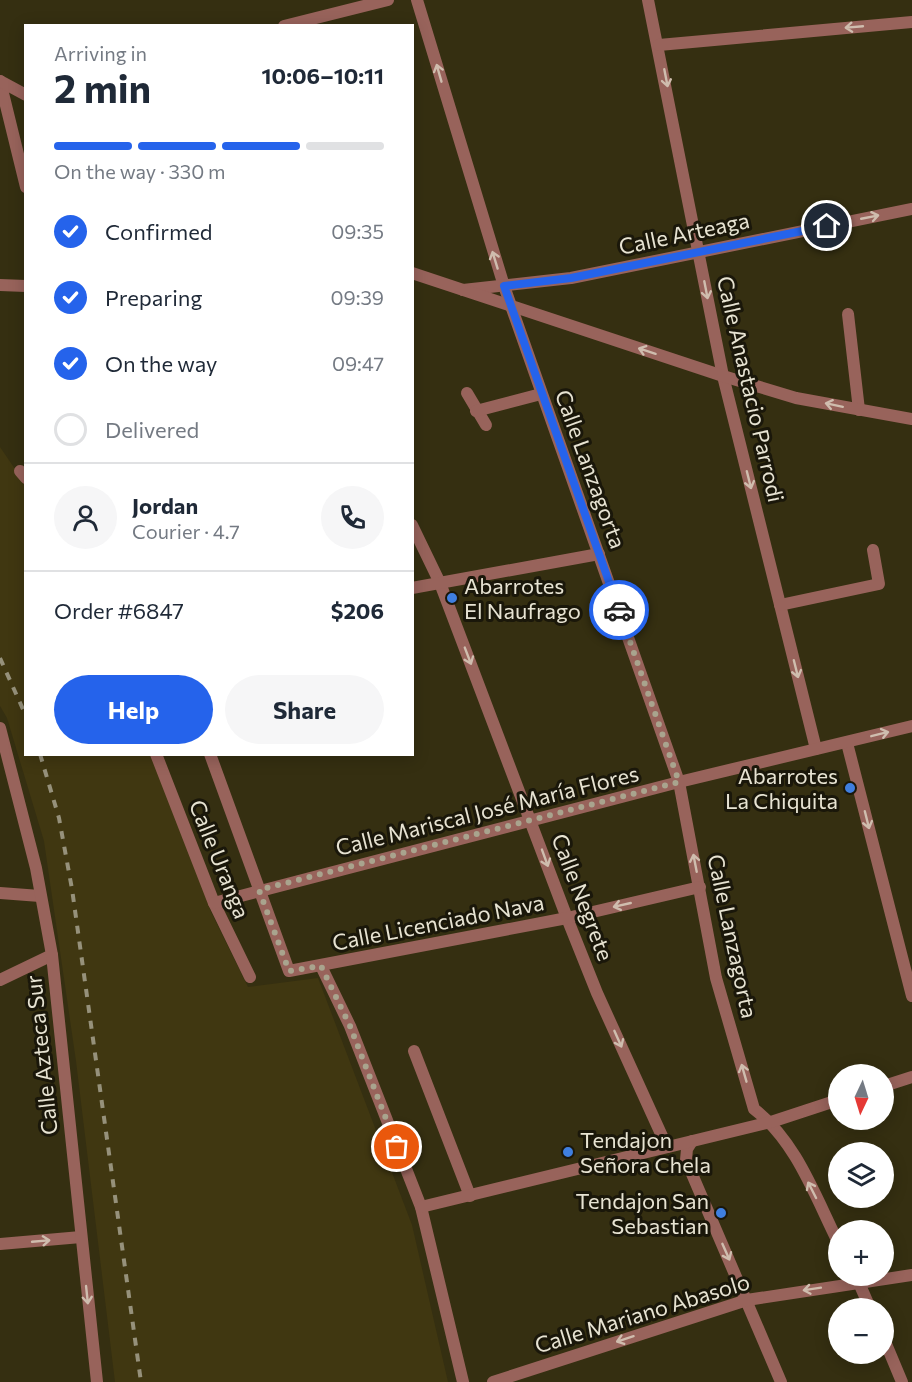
<!DOCTYPE html>
<meta charset="utf-8">
<style>
body{margin:0;font-family:Commissioner,sans-serif;background:#f6f6f7;color:#1f2937;height:100vh;display:flex;flex-direction:column;font-size:22px;white-space:nowrap}
*{box-sizing:border-box;margin:0}
p{font-size:20px;color:#747a83}
.icon{flex:none;width:33px;height:33px;fill:none;stroke:currentColor;stroke-width:2;stroke-linecap:round;stroke-linejoin:round}
.map{position:relative;flex:1;overflow:hidden}
.details{position:absolute;left:24px;top:24px;width:390px;height:732px;display:flex;flex-direction:column;background:#fff;border-radius:0px;box-shadow:0 3px 15px #0003}
.details>*{flex:none}
.needle{width:39px;rotate:184deg}
.buttons{position:absolute;left:828px;top:1064px;display:grid;gap:12px}
.buttons a{display:grid;place-items:center;width:66px;height:66px;border-radius:50%;background:#fff;box-shadow:0 3px 15px #0003;font-size:30px}
.pin{position:absolute;display:grid;place-items:center;width:51px;height:51px;color:#fff;margin:-26px;border:3px solid #fff;border-radius:50%;box-shadow:0 2px 6px #0007}
.courier{position:absolute;display:grid;place-items:center;width:60px;height:60px;margin:-30px;border:4px solid #2563eb;border-radius:50%;background:#fff;color:#222;box-shadow:0 2px 8px #0007}
.head em{font-style:normal;font-weight:700}
.head div{display:flex;flex-direction:column-reverse}
.head{display:flex;align-items:center;justify-content:space-between;height:102px;padding:0 30px}
h1{font-size:39px;font-weight:700;line-height:45px}
.bar{display:grid;grid-template-columns:repeat(4,1fr);gap:9px 6px;align-content:center;height:72px;padding:0 30px}
.bar i{height:8px;border-radius:4px;background:#e0e1e3}
.bar .current{background:#2563eb}
.bar p{grid-column:span 4}
.line{display:flex;align-items:center;gap:15px;padding:0 30px;border-top:2px solid #e0e1e3}
.line div{flex:1}
.round{display:grid;place-items:center;flex:none;width:63px;height:63px;border-radius:32px;background:#f6f6f7}
ol{padding:0 30px;list-style:none}
li{display:flex;align-items:center;gap:18px;height:66px}
li p{margin-inline-start:auto}
li .icon{padding:6px;border-radius:50%;background:#2563eb;color:#fff;stroke-width:4}
li:last-child{color:#747a83}
li i{width:33px;height:33px;border:3px solid #e0e1e3;border-radius:50%}
.primary-button{display:flex;gap:12px;margin-top:auto;padding:12px 30px}
.primary-button a{flex:1;height:69px;border-radius:36px;background:#2563eb;color:#fff;font-size:24px;font-weight:700;line-height:69px;text-align:center}
.primary-button a+a{background:#f6f6f7;color:#1f2937}
.map>svg:first-child{display:block}
</style>
<div class="map">
<svg width="912" height="1382" viewBox="0 0 912 1382">
<rect width="100%" height="100%" fill="#352f11"/>
<polygon fill="#403711" points="0,447 15,469 25,465 26,754 159,755 211,912 248,987 318,978 412,1225 448,1382 115,1382 76,1061 44,841 7,718 0,706"/>
<g fill="none" stroke-linecap="round" stroke-linejoin="round">
<g stroke="#98635b" stroke-width="12">
<path d="M417 0 504 286 679 782 716 978 754 1109C796 1141 815 1196 838 1242"/>
<polyline points="648,0 723,376 816,749"/>
<polyline points="284,26 388,0"/>
<polyline points="659,45 912,22"/>
<polyline points="0,81 26,187"/>
<polyline points="0,285 26,286"/>
<polyline points="463,290 571,278 912,209"/>
<polyline points="848,314 859,410"/>
<polyline points="467,393 486,425"/>
<polyline points="476,411 541,394"/>
<polyline points="20,471 26,478"/>
<polyline points="412,525 440,583 567,918 597,993 667,1147"/>
<polyline points="412,588 599,554"/>
<polyline points="780,605 879,584 873,550"/>
<polyline points="847,743 912,996"/>
<polyline points="156,754 214,903 250,977"/>
<polyline points="210,754 289,971 567,918 700,887"/>
<polyline points="0,893 40,896"/>
<polyline points="214,903 679,782 912,726"/>
<polyline points="321,966 350,1026 421,1207 463,1382"/>
<polyline points="0,980 52,955"/>
<polyline points="414,1051 470,1196"/>
<polyline points="884,1086 912,1077"/>
<polyline points="692,1141 687,1149 686,1160 781,1382"/>
<polyline points="421,1207 771,1122 838,1100"/>
<polyline points="0,1244 81,1237"/>
<polyline points="856,1276 870,1308"/>
<polyline points="884,1339 902,1382"/>
<polyline points="493,1382 747,1300 912,1275"/>
</g>
<g stroke="#98635b" stroke-width="12">
<polyline points="0,81 26,95"/>
<polyline points="412,273 723,376 796,398 912,419"/>
<polyline points="0,728 36,868 52,955 97,1382"/>
</g>
<g stroke="#96917b" stroke-width="4" stroke-dasharray="8 8" stroke-linecap="butt">
<polyline points="0,658 26,716"/>
<polyline points="40,754 59,818 72,889 141,1382"/>
</g>
</g>
<defs><path id="oneway-shaft" d="M-6 0H5M1.5-3L5.5 0L1.5 3" fill="none" stroke-width="1.6" stroke-linecap="round" stroke-linejoin="round" transform="scale(1.5)"/></defs>
<g stroke="#cfbdae">
<use href="#oneway-shaft" transform="translate(854 27) rotate(175)"/>
<use href="#oneway-shaft" transform="translate(439 73) rotate(-106)"/>
<use href="#oneway-shaft" transform="translate(666 78) rotate(79)"/>
<use href="#oneway-shaft" transform="translate(870 217) rotate(-11)"/>
<use href="#oneway-shaft" transform="translate(495 260) rotate(-107)"/>
<use href="#oneway-shaft" transform="translate(706 290) rotate(79)"/>
<use href="#oneway-shaft" transform="translate(647 351) rotate(-162)"/>
<use href="#oneway-shaft" transform="translate(834 405) rotate(-168)"/>
<use href="#oneway-shaft" transform="translate(749 480) rotate(76)"/>
<use href="#oneway-shaft" transform="translate(468 656) rotate(69)"/>
<use href="#oneway-shaft" transform="translate(796 669) rotate(76)"/>
<use href="#oneway-shaft" transform="translate(880 734) rotate(-14)"/>
<use href="#oneway-shaft" transform="translate(867 820) rotate(76)"/>
<use href="#oneway-shaft" transform="translate(545 858) rotate(70)"/>
<use href="#oneway-shaft" transform="translate(695 863) rotate(-101)"/>
<use href="#oneway-shaft" transform="translate(622 905) rotate(167)"/>
<use href="#oneway-shaft" transform="translate(618 1039) rotate(66)"/>
<use href="#oneway-shaft" transform="translate(744 1073) rotate(-106)"/>
<use href="#oneway-shaft" transform="translate(812 1190) rotate(-117)"/>
<use href="#oneway-shaft" transform="translate(41 1241) rotate(-5)"/>
<use href="#oneway-shaft" transform="translate(726 1252) rotate(66)"/>
<use href="#oneway-shaft" transform="translate(812 1289) rotate(171)"/>
<use href="#oneway-shaft" transform="translate(87 1295) rotate(84)"/>
<use href="#oneway-shaft" transform="translate(625 1339) rotate(162)"/>
</g>
<g fill="none" stroke-linecap="round" stroke-linejoin="round">
<polyline stroke="#a9a48e" stroke-width="6" stroke-dasharray="0 10.8" points="397,1147 350,1026 321,966 289,971 259,890 679,782 619,610"/>
<polyline stroke="#2563eb" stroke-width="8" points="619,610 504,286 571,278 827,226"/>
</g>
<g fill="#3f7fe0" stroke="#1a170a" stroke-width="2">
<circle cx="452" cy="598" r="6"/>
<circle cx="850" cy="788" r="6"/>
<circle cx="568" cy="1152" r="6"/>
<circle cx="721" cy="1213" r="6"/>
</g>
<g text-anchor="middle" dominant-baseline="central" stroke-width="6" stroke-linejoin="round" paint-order="stroke">
<g font-size="22" fill="#e7e3d2" stroke="#1a170a">
<text transform="translate(684 233) rotate(-12)">Calle Arteaga</text>
<text transform="translate(751 389) rotate(77)">Calle Anastacio Parrodi</text>
<text transform="translate(591 469) rotate(70)">Calle Lanzagorta</text>
<text transform="translate(487 810) rotate(-14)">Calle Mariscal José María Flores</text>
<text transform="translate(220 859) rotate(68)">Calle Uranga</text>
<text transform="translate(583 897) rotate(69)">Calle Negrete</text>
<text transform="translate(438 922) rotate(-11)">Calle Licenciado Nava</text>
<text transform="translate(733 936) rotate(78)">Calle Lanzagorta</text>
<text transform="translate(41 1055) rotate(-96)">Calle Azteca Sur</text>
<text transform="translate(642 1313) rotate(-17)">Calle Mariano Abasolo</text>
</g>
<g font-size="22" fill="#e7e3d2" stroke="#1a170a" text-anchor="start">
<text x="464" y="585">Abarrotes<tspan x="464" dy="25">El Naufrago</tspan></text>
<text x="838" y="775" text-anchor="end">Abarrotes<tspan x="838" dy="25">La Chiquita</tspan></text>
<text x="580" y="1139">Tendajon<tspan x="580" dy="25">Señora Chela</tspan></text>
<text x="709" y="1200" text-anchor="end">Tendajon San<tspan x="709" dy="25">Sebastian</tspan></text>
</g>
</g>
</svg>
<div class="buttons">
<a><svg class="needle" viewBox="-14 -14 28 28"><path d="M0-13l5 13h-10z" fill="#e53935"/><path d="M0 13l5-13h-10z" fill="#747a83"/></svg></a>
<a><svg class="icon" aria-label="layers" viewBox="0 0 24 24"><path d="M12 4l9 5-9 5-9-5zM3 14l9 5 9-5"/></svg></a>
<a>+</a>
<a>−</a>
</div>
<div class="pin" style="left:397px;top:1147px;background:#ea580c"><svg class="icon" aria-label="bag" viewBox="0 0 24 24"><path d="M5 8h14l-1 12H6zM9 8a3 3 0 0 1 6 0"/></svg></div>
<div class="pin" style="left:827px;top:226px;background:#1f2937"><svg class="icon" aria-label="home" viewBox="0 0 24 24"><path d="M3 11l9-7 9 7M6 9v11h12V9"/></svg></div>
<div class="courier" style="left:619px;top:610px"><svg class="icon" aria-label="car" viewBox="0 0 24 24"><path d="M5 17H2v-5l4-1 3-4h7l3 4 3 1v5h-3M9 17h6M6 11h13"/><circle cx="7" cy="17" r="2"/><circle cx="17" cy="17" r="2"/></svg></div>
<section class="details">
<div class="head"><div><h1>2 min</h1><p>Arriving in</p></div><em>10:06–10:11</em></div>
<div class="bar"><i class="current"></i><i class="current"></i><i class="current"></i><i></i><p>On the way · 330 m</p></div>
<ol>
<li><svg class="icon" aria-label="check" viewBox="0 0 24 24"><path d="M5 12l5 5 9-10"/></svg>Confirmed<p>09:35</p></li>
<li><svg class="icon" aria-label="check" viewBox="0 0 24 24"><path d="M5 12l5 5 9-10"/></svg>Preparing<p>09:39</p></li>
<li><svg class="icon" aria-label="check" viewBox="0 0 24 24"><path d="M5 12l5 5 9-10"/></svg>On the way<p>09:47</p></li>
<li><i></i>Delivered</li>
</ol>
<div class="line" style="height:108px"><a class="round"><svg class="icon" aria-label="person" viewBox="0 0 24 24"><circle cx="12" cy="8" r="4"/><path d="M4 21q1-7 8-7t8 7"/></svg></a><div><b>Jordan</b><p>Courier · 4.7</p></div><a class="round"><svg class="icon" aria-label="phone" viewBox="0 0 24 24"><path d="M5 4h4l2 5-3 2q2 4 5 5l2-3 5 2v4C11 20 4 13 5 4z"/></svg></a></div>
<div class="line" style="height:78px"><div>Order #6847</div><b>$206</b></div>
<div class="primary-button"><a>Help</a><a>Share</a></div>
</section>
</div>
